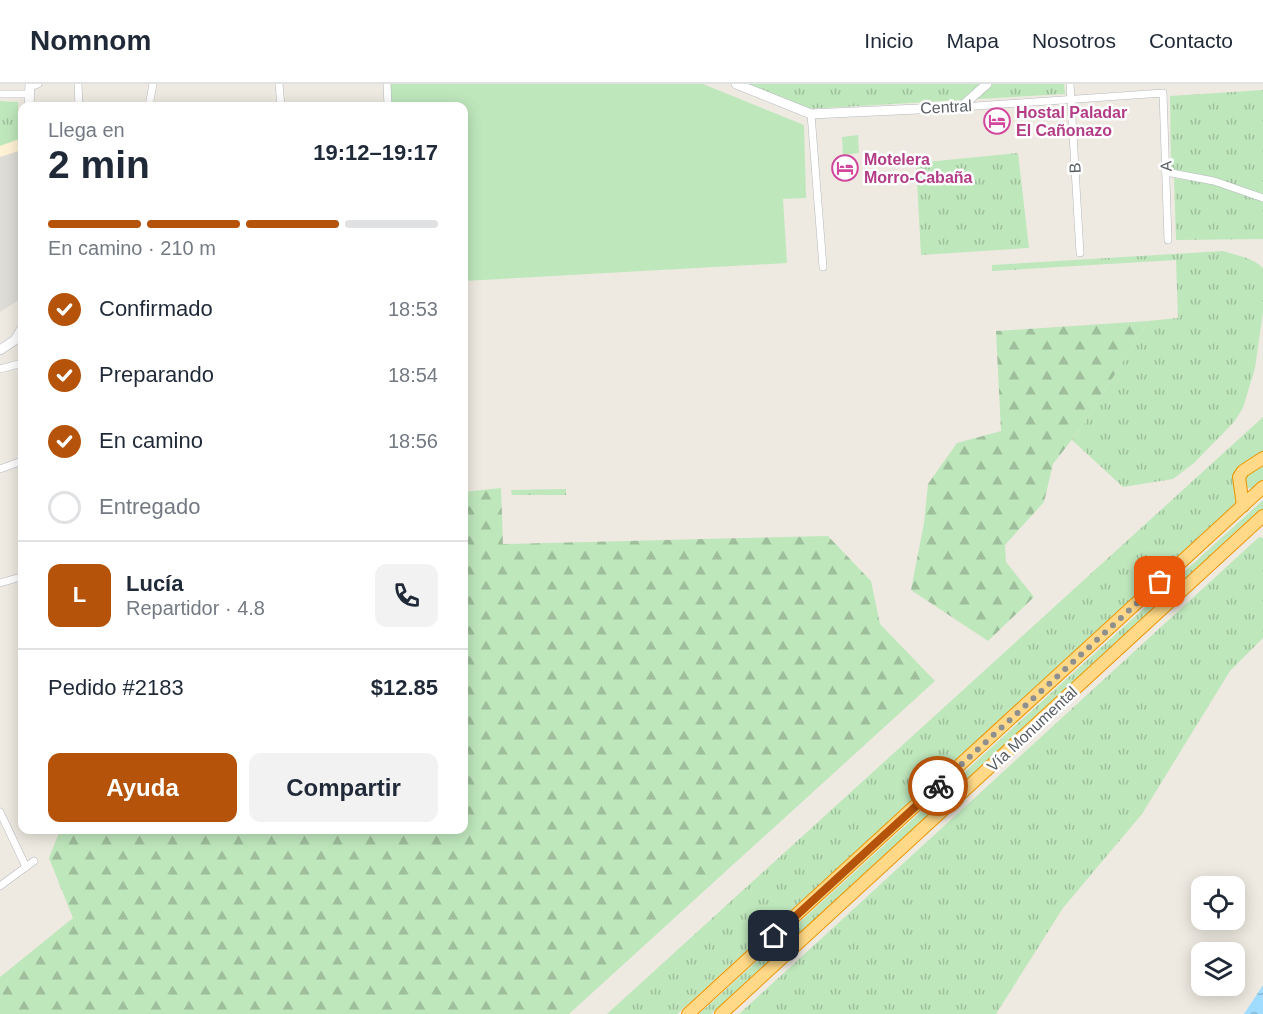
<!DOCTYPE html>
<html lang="es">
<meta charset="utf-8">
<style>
body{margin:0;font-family:Arial,sans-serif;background:#f2f2f3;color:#1f2937;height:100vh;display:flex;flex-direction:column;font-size:22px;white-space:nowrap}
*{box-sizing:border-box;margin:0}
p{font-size:20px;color:#747a83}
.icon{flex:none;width:33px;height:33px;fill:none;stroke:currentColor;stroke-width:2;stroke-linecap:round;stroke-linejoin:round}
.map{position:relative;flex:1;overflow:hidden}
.side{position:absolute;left:18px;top:18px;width:450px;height:732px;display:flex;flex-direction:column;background:#fff;border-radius:12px;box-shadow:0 3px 15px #0003}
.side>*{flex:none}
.controls{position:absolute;left:1191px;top:792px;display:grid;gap:12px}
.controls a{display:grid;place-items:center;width:54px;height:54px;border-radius:12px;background:#fff;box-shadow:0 3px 15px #0003;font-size:30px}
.pin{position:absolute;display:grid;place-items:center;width:51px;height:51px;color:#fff;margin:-26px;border-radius:12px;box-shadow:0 3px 9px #0006}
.courier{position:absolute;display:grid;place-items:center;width:60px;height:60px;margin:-30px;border:4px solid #b45309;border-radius:50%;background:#fff;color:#222;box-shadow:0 2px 8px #0007}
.head em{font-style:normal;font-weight:800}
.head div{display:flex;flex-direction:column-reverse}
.head{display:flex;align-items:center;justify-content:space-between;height:102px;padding:0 30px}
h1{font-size:39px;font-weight:800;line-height:45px}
.bar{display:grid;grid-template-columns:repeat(4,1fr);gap:9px 6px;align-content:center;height:72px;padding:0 30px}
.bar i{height:8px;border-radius:4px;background:#e0e1e3}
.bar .active{background:#b45309}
.bar p{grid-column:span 4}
.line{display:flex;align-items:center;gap:15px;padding:0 30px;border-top:2px solid #e0e1e3}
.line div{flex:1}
.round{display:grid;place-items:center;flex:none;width:63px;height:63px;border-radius:12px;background:#f2f2f3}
ol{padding:0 30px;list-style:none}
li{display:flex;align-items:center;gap:18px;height:66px}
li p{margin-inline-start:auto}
li .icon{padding:6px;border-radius:50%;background:#b45309;color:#fff;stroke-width:4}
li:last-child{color:#747a83}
li i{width:33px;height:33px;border:3px solid #e0e1e3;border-radius:50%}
.button{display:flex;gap:12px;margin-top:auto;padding:12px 30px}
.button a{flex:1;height:69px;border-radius:12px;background:#b45309;color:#fff;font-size:24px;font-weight:800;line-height:69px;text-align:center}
.button a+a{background:#f2f2f3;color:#1f2937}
header{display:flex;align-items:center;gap:36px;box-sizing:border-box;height:84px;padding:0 30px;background:#fff;border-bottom:2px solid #e0e1e3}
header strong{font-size:28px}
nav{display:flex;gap:33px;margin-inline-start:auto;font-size:21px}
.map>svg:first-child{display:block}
</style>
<header>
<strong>Nomnom</strong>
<nav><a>Inicio</a><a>Mapa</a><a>Nosotros</a><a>Contacto</a></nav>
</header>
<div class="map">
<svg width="1263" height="930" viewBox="0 0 1263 930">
<defs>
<pattern id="grass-tufts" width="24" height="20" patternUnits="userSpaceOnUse" patternTransform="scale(1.5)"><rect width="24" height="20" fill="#bfe7bc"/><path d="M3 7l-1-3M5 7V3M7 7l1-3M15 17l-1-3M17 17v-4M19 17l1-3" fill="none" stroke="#9ebe9c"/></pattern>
<pattern id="forest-firs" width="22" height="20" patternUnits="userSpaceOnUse" patternTransform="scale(1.5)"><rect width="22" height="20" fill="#bfe7bc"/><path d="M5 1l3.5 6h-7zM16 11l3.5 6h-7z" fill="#9ebe9c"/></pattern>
<pattern id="water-ripples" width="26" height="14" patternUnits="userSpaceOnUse" patternTransform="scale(1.5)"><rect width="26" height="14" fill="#a0dcff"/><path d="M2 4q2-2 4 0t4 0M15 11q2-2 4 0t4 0" fill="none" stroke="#85b6d2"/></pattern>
</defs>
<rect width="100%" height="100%" fill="#eeeae1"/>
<polygon fill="#fff2d5" points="0,17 18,18 19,55 18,68 0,73"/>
<polygon fill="#dedcd6" points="22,66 22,214 0,228 0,73"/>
<g fill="url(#grass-tufts)">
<polygon points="748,0 1064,0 1065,10 807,25"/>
<polygon points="1263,6 1263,110 1208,92 1171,85 1170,12"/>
<polygon points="0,17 18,18 19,55 0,62"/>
<polygon points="1018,69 1029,164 921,171 916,79"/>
<polygon points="1174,94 1212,100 1263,118 1263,155 1176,156"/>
<path d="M1223 167C1236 171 1253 174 1263 184V228L1255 284 1243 324 1234 338 1194 379 1173 395 1123 403 1072 356 1084 340 1148 237 1178 234 1176 176 992 187V181Z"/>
<polygon points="1263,333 1263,370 1235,392 1234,399 1239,419 677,930 607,930"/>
<polygon points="1263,380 1263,396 1253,405 1248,404 1243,397 1245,391"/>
<polygon points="566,405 566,411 512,411 511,406"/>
<path d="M1263 416V426C1078 592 895 762 711 930H699Z"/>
<polygon points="1259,453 1263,454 1263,554 1230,587 1142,730 1063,824 996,930 739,930"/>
</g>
<g fill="url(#forest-firs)">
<polygon points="1148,237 1084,340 1053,380 1044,418 1005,461 1006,478 1034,513 988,557 911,506 924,439 928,400 957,359 1001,347 996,247"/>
<polygon points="501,404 503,460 828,452 871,497 880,540 935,597 569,930 0,930 0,893 73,834 49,774 60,746 464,746 464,408"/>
</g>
<g fill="#bfe7bc">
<polygon points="390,0 703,0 804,41 806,114 783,115 787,179 464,197 464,22 391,22"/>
<polygon points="858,51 859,69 843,71 842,53"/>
</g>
<polygon fill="url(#water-ripples)" points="1263,901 1263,930 1244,930"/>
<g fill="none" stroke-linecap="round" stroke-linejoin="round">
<g stroke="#b4b8bd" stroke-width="8">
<g id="street">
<polyline points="78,0 79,22"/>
<polyline points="279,0 281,22"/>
<polyline points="387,0 388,22"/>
<polyline points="1070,0 1080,169"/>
<polyline points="30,3 38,0"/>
<polyline points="0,10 29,10"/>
<polyline points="149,22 153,0"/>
<polyline points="962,23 1163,9 1168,156"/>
<polyline points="811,30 823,183"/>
<polyline points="1166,88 1214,97 1263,114"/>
<polyline points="0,285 22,279"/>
<polyline points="0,385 22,377"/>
<polyline points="0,499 21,493"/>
<polyline points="0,728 26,783"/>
<polyline points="0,802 34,777"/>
</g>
</g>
<g stroke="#b5b9bf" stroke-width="10">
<g id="secondary">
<polyline points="736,0 811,30 961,23 987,0"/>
<polyline points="29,22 30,0"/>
<polyline points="0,266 15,256 22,244"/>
</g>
</g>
<g stroke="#ef9400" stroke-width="14">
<g id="highway">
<polyline points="1243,422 1239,393 1243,387 1263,374"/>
<polyline points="688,930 1263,403"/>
<polyline points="721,930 1263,432"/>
</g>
</g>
<use href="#street" stroke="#fff" stroke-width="7"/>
<use href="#secondary" stroke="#fff" stroke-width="9"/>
<use href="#highway" stroke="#ffd987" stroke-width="12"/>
</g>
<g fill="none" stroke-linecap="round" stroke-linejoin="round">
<polyline stroke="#8e908f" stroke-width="6" stroke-dasharray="0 10.8" points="938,702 1160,498"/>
<polyline stroke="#b45309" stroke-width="8" points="774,852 938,702"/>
</g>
<defs>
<g id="hotel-ring" transform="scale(1.35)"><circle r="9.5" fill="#fff" stroke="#d1479c" stroke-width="1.5"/><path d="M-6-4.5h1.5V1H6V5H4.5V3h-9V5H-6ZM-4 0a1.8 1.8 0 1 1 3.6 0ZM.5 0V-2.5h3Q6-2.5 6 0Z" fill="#d1479c"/></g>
</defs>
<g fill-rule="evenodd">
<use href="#hotel-ring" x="997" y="37"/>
<use href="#hotel-ring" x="845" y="84"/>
</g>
<g text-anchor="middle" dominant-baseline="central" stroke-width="5" stroke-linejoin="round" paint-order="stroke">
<g font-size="16" fill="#5a5f63" stroke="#fff">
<text transform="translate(946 23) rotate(-3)">Central</text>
<text transform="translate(1166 82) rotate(-92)">A</text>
<text transform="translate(1075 84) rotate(-93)">B</text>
<text transform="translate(1032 645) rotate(-43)">Vía Monumental</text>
</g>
<g font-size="16" font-weight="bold" fill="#b23c85" stroke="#fff" text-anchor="start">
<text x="1016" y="28">Hostal Paladar<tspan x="1016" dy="18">El Cañonazo</tspan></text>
<text x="864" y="75">Motelera<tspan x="864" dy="18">Morro-Cabaña</tspan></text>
</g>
</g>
</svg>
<div class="controls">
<a><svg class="icon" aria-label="locate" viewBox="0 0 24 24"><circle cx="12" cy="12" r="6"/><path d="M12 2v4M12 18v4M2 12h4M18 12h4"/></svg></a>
<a><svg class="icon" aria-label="layers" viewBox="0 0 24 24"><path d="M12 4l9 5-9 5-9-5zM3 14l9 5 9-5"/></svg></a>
</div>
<div class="pin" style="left:1160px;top:498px;background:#ea580c"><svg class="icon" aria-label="bag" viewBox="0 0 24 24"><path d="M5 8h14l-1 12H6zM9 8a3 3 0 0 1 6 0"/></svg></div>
<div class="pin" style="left:774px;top:852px;background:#1f2937"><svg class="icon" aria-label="home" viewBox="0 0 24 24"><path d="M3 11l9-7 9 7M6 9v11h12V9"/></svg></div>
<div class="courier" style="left:938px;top:702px"><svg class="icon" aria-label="bike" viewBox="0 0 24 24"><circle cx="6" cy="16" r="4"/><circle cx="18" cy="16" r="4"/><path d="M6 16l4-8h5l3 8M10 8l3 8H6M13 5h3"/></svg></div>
<section class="side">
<div class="head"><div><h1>2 min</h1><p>Llega en</p></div><em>19:12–19:17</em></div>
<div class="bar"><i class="active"></i><i class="active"></i><i class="active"></i><i></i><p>En camino · 210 m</p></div>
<ol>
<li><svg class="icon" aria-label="check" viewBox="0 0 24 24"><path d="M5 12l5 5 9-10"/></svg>Confirmado<p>18:53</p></li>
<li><svg class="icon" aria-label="check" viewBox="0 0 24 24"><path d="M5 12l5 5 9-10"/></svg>Preparando<p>18:54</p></li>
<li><svg class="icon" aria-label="check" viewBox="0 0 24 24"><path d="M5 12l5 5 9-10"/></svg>En camino<p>18:56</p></li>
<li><i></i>Entregado</li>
</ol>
<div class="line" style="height:108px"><b class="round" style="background:#b45309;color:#fff">L</b><div><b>Lucía</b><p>Repartidor · 4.8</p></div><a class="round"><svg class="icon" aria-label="phone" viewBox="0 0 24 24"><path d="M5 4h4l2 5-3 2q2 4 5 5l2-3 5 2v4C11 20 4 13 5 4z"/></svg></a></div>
<div class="line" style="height:78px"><div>Pedido #2183</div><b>$12.85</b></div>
<div class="button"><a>Ayuda</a><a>Compartir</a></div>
</section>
</div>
